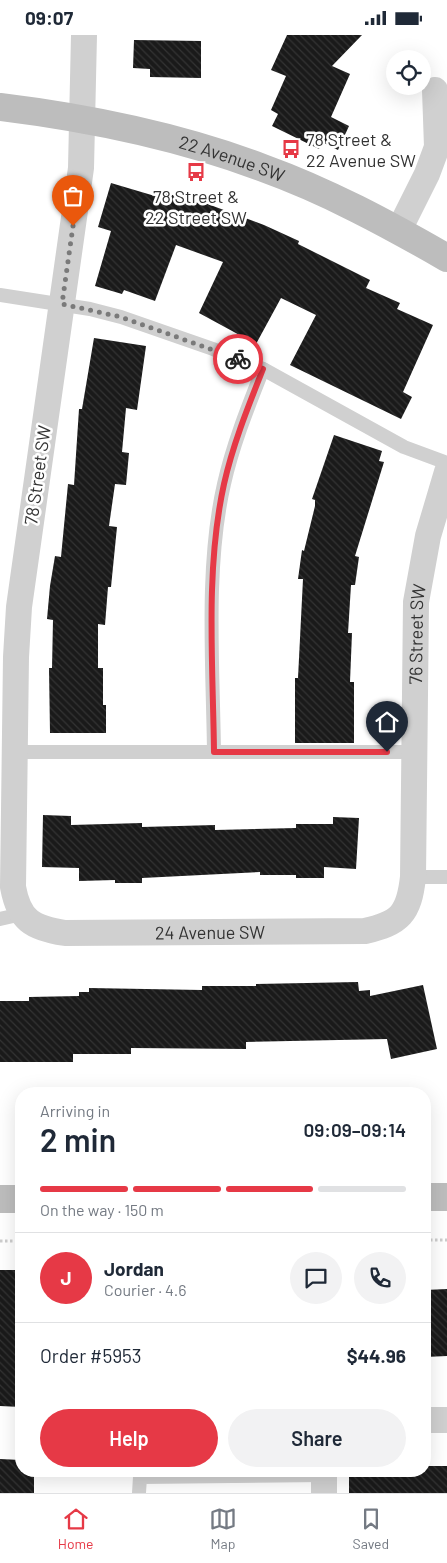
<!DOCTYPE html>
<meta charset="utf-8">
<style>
body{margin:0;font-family:Barlow,sans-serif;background:#f2f2f3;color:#1f2937;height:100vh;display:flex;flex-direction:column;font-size:19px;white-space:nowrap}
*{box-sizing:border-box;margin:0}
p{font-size:16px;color:#747a83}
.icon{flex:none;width:28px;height:28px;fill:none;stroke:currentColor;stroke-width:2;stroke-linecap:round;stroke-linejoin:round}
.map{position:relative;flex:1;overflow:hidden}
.side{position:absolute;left:15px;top:1052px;width:416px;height:390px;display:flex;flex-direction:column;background:#fff;border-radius:20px;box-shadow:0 5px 20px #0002}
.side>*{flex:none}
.controls{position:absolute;left:386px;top:15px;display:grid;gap:10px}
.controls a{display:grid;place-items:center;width:45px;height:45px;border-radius:50%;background:#fff;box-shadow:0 5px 20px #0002;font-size:25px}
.pin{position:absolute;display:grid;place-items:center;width:42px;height:42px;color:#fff;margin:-51px -21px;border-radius:50% 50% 50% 0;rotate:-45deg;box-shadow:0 0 5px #0007}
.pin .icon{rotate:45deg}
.courier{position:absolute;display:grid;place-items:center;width:50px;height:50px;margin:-25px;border:4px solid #e63946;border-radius:50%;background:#fff;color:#222;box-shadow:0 1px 6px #0007}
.head em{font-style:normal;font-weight:600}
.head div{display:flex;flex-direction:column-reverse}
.head{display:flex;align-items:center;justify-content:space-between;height:85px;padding:0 25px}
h1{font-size:32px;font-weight:600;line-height:38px}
.bar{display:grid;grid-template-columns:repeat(4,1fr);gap:8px 5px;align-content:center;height:60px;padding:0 25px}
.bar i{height:6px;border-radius:4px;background:#e0e1e3}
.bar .on{background:#e63946}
.bar p{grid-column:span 4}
.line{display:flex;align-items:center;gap:12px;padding:0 25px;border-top:1px solid #e0e1e3}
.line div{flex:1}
.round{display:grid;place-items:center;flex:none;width:52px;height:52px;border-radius:26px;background:#f2f2f3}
.cta{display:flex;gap:10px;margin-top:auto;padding:10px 25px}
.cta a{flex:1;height:58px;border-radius:30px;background:#e63946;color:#fff;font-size:20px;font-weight:600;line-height:58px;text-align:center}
.cta a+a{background:#f2f2f3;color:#1f2937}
.status{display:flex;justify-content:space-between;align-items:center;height:35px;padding:0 25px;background:#fff;direction:ltr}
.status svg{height:14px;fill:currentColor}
.tab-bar{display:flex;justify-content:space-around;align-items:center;height:70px;border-top:1px solid #e0e1e3;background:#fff;font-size:14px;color:#747a83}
.tab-bar a{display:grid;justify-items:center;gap:2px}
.tab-bar .on{color:#e63946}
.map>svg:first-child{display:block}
</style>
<div class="status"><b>09:07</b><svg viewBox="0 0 49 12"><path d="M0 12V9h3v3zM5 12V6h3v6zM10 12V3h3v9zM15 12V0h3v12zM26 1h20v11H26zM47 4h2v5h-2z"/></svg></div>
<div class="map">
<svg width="447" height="1458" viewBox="0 0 447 1458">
<defs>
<pattern id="building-back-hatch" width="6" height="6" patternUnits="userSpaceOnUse" patternTransform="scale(1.25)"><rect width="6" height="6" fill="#1a1a1a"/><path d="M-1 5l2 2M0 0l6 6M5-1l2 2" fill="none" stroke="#333"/></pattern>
</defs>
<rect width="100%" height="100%" fill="#fff"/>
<g fill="url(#building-back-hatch)">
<polygon points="287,0 362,0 332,31 350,39 331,82 349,91 338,115 322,107 319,114 272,91 278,79 271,75 286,41 271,35"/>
<polygon points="134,5 201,6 201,43 150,42 150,34 133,33"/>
<polygon points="111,148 165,164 166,158 205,170 205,168 264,190 299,206 298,209 370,245 366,253 400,268 397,274 433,290 403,357 412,362 401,384 290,330 316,280 281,263 256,309 199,278 223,227 176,210 155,266 124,255 122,259 95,251 111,196 98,192"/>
<polygon points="94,303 146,311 137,375 126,373 122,417 129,418 126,450 115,449 109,491 117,492 111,552 108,552 105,590 98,589 98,633 103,633 103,670 106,670 106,698 50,698 49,633 52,633 53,585 47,584 50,551 55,521 61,522 68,449 74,450 79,374 82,374"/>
<polygon points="334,400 382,416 379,426 384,427 355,521 359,522 355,550 351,550 348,598 352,598 350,647 354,647 354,708 295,708 295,643 298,643 303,544 298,544 302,515 304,516 315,471 315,465 312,464"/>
<polygon points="43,780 71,781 71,790 142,788 142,792 215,790 215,795 296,793 296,789 333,789 333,782 359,783 356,834 324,832 324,843 296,843 296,840 260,840 260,837 142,843 142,848 115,848 115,845 79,846 79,833 42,832"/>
<polygon points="358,947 359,956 370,955 370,961 423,950 437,1014 391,1024 387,1004 246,1007 246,1014 131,1013 131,1019 73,1019 73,1027 0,1027 0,966 29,966 29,962 79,961 79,957 89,957 89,953 202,955 202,951 256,951 256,949"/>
<polygon points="0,1235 21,1235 21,1372 0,1371"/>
<polygon points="447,1254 447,1321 425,1322 425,1255"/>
<polygon points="0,1424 21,1425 21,1436 34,1436 34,1458 0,1458"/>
<polygon points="425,1431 447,1431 447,1458 349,1458 349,1436 425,1436"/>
</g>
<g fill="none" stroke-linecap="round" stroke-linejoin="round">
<g stroke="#cdcdcd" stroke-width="3" stroke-dasharray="2.5 2.5" stroke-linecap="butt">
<polyline points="425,1205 447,1205"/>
<polyline points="0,1206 21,1206"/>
</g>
<g stroke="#d0d0d0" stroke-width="14">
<polyline points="0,260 90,274 121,282 213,314 263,334 404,412 447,428"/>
<polyline points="15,717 415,717"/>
<path d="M214 717C213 632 205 532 224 449 233 409 248 372 263 334"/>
<polyline points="413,842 447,842"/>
<polyline points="0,884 22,879"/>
<polyline points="139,1458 140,1442 324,1440"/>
</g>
<g stroke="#d0d0d0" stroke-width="26">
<path id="s1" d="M84 0 81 133 19 572 16 622 13 852C19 885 32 893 65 898L365 896C400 888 409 879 413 842L416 567 428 501 447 437"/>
<polyline points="399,195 427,139 437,112 435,55"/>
<polyline points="425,1385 447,1385"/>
<polyline points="324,1458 324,1436"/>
</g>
<g stroke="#bdbdbd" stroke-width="28">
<path id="s2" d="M0 72C90 83 178 101 263 133 327 156 388 189 447 223"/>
<polyline points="425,1162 447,1162"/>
<polyline points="0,1164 21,1164"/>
</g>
</g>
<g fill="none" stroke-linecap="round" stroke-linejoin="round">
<polyline stroke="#7a7a7a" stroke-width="5" stroke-dasharray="0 9" points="73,191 62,269 121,282 238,324"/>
<path stroke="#e63946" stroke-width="6" d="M238 324 263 334C248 372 233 409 224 449 205 535 213 630 214 717H387"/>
</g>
<defs>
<g id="bus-bare" transform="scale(1.5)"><path d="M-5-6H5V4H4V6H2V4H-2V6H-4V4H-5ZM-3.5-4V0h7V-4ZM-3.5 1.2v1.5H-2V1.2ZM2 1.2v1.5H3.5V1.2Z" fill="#e63946" stroke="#fff" stroke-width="2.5" paint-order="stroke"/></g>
</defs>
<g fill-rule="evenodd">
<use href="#bus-bare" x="291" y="114"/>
<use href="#bus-bare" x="196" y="137"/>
</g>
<g text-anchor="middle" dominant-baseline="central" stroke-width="5" stroke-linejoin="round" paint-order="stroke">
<g font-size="18" fill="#333" stroke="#fff" text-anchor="start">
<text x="306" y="104">78 Street &amp;<tspan x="306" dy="21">22 Avenue SW</tspan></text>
<text x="196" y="161" text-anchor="middle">78 Street &amp;<tspan x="196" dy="21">22 Street SW</tspan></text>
</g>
<g font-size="18" fill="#333" stroke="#fff">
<text stroke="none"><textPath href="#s2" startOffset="238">22 Avenue SW</textPath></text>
<text transform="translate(37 440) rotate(-82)">78 Street SW</text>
<text stroke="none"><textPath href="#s1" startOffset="1556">76 Street SW</textPath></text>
<text stroke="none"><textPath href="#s1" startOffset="1078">24 Avenue SW</textPath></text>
</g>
</g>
</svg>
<div class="controls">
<a><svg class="icon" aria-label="locate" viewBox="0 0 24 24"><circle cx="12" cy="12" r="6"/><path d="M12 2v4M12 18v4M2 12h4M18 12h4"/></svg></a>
</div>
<div class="pin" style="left:73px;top:191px;background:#ea580c"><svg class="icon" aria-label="bag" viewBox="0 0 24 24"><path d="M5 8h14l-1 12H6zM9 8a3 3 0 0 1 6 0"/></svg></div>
<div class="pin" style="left:387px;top:717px;background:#1f2937"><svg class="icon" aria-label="home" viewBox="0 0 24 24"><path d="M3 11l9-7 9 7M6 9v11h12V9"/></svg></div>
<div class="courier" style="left:238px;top:324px"><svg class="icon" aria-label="bike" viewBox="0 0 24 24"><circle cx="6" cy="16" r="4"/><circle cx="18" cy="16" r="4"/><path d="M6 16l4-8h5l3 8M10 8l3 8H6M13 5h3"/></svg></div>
<section class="side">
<div class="head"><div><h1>2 min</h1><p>Arriving in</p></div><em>09:09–09:14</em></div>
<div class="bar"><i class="on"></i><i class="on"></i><i class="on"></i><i></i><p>On the way · 150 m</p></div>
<div class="line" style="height:90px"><b class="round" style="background:#e63946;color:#fff">J</b><div><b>Jordan</b><p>Courier · 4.6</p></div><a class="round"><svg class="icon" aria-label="chat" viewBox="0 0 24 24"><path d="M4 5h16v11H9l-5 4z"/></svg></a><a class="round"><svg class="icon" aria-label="phone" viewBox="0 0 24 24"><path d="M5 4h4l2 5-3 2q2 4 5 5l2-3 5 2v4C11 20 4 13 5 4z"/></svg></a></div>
<div class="line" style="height:65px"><div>Order #5953</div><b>$44.96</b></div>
<div class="cta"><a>Help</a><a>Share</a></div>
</section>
</div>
<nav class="tab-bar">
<a class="on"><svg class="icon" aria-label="home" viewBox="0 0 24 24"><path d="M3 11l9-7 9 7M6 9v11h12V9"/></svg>Home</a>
<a><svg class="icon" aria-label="map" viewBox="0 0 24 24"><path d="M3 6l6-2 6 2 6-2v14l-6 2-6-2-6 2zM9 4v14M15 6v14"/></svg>Map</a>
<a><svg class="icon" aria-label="saved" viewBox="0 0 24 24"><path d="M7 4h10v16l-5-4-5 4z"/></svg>Saved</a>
</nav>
